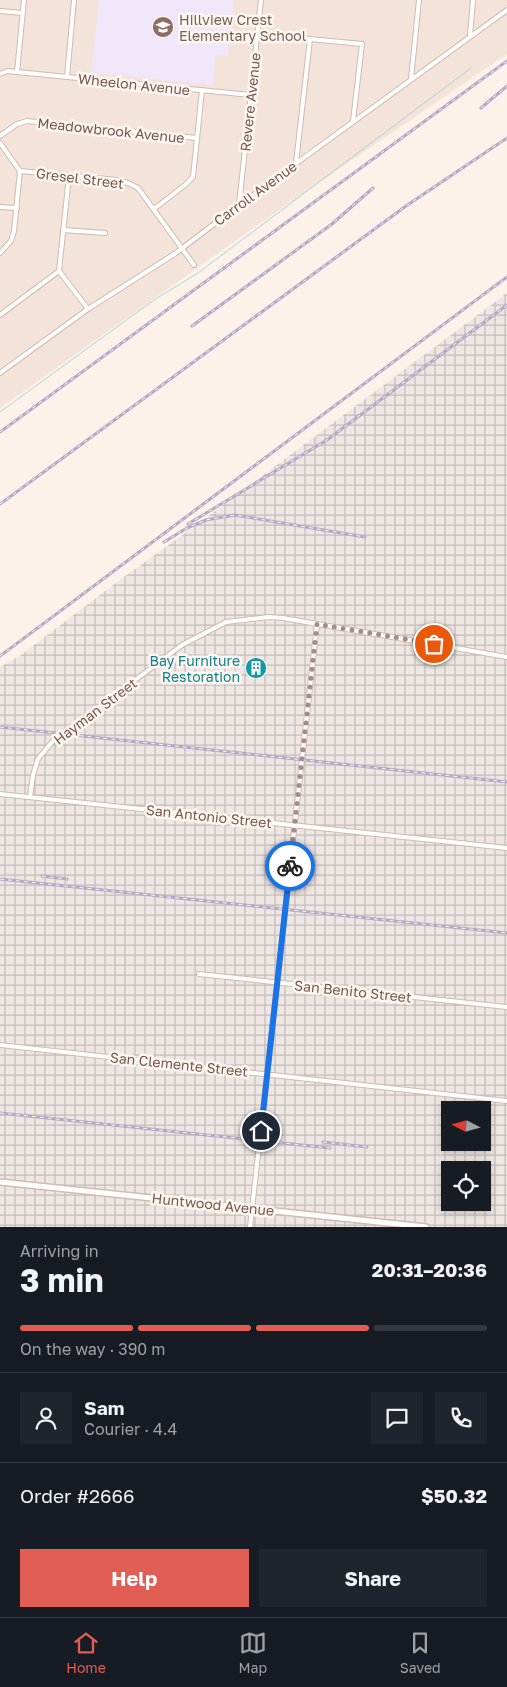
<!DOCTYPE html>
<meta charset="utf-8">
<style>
body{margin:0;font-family:"Golos Text",sans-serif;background:#20242c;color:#f1f3f6;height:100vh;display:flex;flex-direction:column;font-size:19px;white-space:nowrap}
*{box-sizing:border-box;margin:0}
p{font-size:16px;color:#9ea1a6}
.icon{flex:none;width:28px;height:28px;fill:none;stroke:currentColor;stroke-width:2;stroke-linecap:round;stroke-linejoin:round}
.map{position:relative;height:1227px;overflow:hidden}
.details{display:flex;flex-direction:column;background:#171b24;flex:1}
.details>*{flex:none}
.needle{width:32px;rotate:276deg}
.tools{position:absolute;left:441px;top:1101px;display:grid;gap:10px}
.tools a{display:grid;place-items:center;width:50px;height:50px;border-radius:0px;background:#171b24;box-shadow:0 2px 8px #0003;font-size:25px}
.pin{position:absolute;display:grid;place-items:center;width:42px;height:42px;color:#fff;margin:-21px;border:2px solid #fff;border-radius:50%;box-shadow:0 1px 5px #0007}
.courier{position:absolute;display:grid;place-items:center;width:50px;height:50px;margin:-25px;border:4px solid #1a73e8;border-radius:50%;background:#fff;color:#222;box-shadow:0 1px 6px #0007}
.overview em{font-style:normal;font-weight:700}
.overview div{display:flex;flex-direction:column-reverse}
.overview{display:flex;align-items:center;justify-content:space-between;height:85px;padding:0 20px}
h1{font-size:32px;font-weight:700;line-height:38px}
.bar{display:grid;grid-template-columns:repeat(4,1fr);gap:8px 5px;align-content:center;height:60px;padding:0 20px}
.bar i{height:6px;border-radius:4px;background:#363941}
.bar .on{background:#e15e54}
.bar p{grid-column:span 4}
.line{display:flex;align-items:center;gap:12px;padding:0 20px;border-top:1px solid #363941}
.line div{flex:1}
.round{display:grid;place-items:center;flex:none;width:52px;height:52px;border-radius:0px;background:#20242c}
.button{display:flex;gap:10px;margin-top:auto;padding:10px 20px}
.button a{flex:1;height:58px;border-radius:0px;background:#e15e54;color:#fff;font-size:20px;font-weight:700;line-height:58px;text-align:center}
.button a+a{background:#20242c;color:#f1f3f6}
.tabs{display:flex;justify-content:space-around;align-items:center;height:70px;border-top:1px solid #363941;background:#171b24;font-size:14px;color:#9ea1a6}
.tabs a{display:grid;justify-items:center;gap:2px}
.tabs .on{color:#e15e54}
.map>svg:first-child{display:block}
</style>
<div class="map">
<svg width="507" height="1227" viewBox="0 0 507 1227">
<defs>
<pattern id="industrial-grid" width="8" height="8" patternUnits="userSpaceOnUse" patternTransform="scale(1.25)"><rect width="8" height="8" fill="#ede6e3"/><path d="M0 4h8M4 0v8" fill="none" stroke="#c5bdba"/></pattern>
</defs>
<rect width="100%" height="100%" fill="#fcf2ea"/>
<polygon fill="#f3e3d8" points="0,0 507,0 507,54 276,212 0,408"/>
<path fill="url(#industrial-grid)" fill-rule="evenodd" d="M507 293V1227H0V667L21 655 117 582 195 526ZM450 1110H482V1142H450ZM450 1170H482V1202H450Z"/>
<polygon fill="#efe6f9" points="99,0 234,0 228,56 216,55 213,85 91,73"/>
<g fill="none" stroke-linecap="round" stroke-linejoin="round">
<polyline stroke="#a5d7d7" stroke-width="1" points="0,412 154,300 198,273 471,68"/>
<g stroke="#d0bbb2" stroke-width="6">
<g id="street">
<polyline points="0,11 23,13"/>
<polyline points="258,34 362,44 353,121"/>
<polyline points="470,36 473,0"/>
<polyline points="17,72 251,95"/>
<polyline points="0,74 7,71 17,72 24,0"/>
<polyline points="67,77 74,0"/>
<polyline points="411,79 419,0"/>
<polyline points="0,136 17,124 27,121 197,138"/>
<polyline points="0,143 20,171 117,180 128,183 138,188 194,265"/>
<polyline points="296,163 310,39"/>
<polyline points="239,205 261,0"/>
<polyline points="0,207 17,208"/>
<polyline points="154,209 185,185 193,177 202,90"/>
<polyline points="63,230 105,233"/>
<polyline points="0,253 11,241 14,231 20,171"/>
<polyline points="59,271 88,309"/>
<polyline points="0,315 59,271 69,176"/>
<polyline points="0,373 88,309 176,253 239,205 507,10"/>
<polyline points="0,794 507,848"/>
<polyline points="30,797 33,775 38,759 52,742 182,645 226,622 269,617 283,618 507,657"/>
<polyline points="199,974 507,1007"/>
<polyline points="0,1045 507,1101"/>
<polyline points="250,1227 317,624"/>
</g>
</g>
<g stroke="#d3bab0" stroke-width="8">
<polyline id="secondary" points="0,1182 426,1227"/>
</g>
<use href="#street" stroke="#fff" stroke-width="4"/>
<use href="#secondary" stroke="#fff" stroke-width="5"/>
<g stroke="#b3a7c6" stroke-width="3">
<g id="rail">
<polyline points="481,108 507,86"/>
<polyline points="192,326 332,224 373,188"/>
<polyline points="0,432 507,61"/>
<polyline points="0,504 406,206 507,138"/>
<polyline points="188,524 327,440 507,305"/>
<polyline points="164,542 187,528 206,520 235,515 365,537"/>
<polyline points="0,656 507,277"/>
<polyline points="0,727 507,782"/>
<polyline points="42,876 67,879"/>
<polyline points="0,879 507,933"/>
<polyline points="0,1113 330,1148"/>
<polyline points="323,1142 367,1147"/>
</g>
</g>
<use href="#rail" stroke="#fef7f1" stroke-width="1" stroke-dasharray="4" stroke-linecap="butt"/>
</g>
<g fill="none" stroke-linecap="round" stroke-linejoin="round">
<polyline stroke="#a58d85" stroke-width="5" stroke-dasharray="0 9" points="290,866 317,624 434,644"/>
<polyline stroke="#1a73e8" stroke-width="6" points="261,1131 290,866"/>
</g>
<defs>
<g id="school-disc" transform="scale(1.125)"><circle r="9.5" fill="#8d6e63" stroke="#fef7f1"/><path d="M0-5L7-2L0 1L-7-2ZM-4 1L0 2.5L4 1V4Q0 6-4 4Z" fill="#fff"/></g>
<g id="building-disc" transform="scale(1.125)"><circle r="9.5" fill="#0f9aa8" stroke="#fef7f1"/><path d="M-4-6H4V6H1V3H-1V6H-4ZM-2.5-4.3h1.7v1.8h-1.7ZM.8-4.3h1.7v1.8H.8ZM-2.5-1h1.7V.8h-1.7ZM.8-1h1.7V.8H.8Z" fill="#fff"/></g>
</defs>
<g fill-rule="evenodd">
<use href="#school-disc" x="163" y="27"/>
<use href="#building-disc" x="256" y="668"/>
</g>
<g text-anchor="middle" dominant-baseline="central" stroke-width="5" stroke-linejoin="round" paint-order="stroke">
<g font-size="14" fill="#785e54" stroke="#fef7f1" text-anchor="start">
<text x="179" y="19">Hillview Crest<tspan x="179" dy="16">Elementary School</tspan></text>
</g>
<g font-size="14" fill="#76564e" stroke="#fef7f1">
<text transform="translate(134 84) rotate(6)">Wheelon Avenue</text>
<text transform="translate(250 102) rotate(-84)">Revere Avenue</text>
<text transform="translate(111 130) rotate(6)">Meadowbrook Avenue</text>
<text transform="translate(80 178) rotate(7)">Gresel Street</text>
<text transform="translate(255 193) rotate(-36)">Carroll Avenue</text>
<text transform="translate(95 711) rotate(-37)">Hayman Street</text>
<text transform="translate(209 816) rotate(6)">San Antonio Street</text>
<text transform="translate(353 991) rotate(6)">San Benito Street</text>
<text transform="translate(179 1064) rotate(6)">San Clemente Street</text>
<text transform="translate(213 1204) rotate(6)">Huntwood Avenue</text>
</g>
<g font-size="14" fill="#0d838f" stroke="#fef7f1" text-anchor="end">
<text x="240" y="660">Bay Furniture<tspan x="240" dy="16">Restoration</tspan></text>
</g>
</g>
</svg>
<div class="tools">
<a><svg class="needle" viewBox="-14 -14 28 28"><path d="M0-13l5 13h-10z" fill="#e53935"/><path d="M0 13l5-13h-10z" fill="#9ea1a6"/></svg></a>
<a><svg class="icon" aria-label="locate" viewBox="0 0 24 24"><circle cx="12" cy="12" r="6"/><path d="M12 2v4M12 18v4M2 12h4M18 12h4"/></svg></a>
</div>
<div class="pin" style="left:434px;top:644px;background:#ea580c"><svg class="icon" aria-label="bag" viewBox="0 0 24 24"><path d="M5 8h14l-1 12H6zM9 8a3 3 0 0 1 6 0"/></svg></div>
<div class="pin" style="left:261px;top:1131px;background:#1f2937"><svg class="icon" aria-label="home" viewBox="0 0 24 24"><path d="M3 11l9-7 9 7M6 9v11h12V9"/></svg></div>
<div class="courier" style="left:290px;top:866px"><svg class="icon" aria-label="bike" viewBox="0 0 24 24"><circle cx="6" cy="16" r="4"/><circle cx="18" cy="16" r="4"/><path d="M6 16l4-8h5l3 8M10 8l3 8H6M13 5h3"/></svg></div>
</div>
<section class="details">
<div class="overview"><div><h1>3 min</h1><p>Arriving in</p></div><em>20:31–20:36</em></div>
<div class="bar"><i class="on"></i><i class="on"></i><i class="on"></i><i></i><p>On the way · 390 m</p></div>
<div class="line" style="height:90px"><a class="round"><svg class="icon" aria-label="person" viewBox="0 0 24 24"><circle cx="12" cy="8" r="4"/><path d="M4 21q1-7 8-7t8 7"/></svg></a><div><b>Sam</b><p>Courier · 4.4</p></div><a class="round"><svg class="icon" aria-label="chat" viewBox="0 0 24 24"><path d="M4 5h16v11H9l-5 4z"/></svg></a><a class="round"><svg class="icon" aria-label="phone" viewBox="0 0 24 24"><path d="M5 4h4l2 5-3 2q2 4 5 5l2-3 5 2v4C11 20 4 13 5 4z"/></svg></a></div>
<div class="line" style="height:65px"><div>Order #2666</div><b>$50.32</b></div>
<div class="button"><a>Help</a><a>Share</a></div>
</section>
<nav class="tabs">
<a class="on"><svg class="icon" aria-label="home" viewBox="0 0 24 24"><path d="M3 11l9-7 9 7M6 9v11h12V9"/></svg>Home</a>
<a><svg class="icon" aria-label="map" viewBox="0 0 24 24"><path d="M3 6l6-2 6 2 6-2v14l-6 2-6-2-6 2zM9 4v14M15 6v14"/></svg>Map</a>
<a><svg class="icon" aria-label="saved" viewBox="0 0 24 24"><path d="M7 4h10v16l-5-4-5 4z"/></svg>Saved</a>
</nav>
